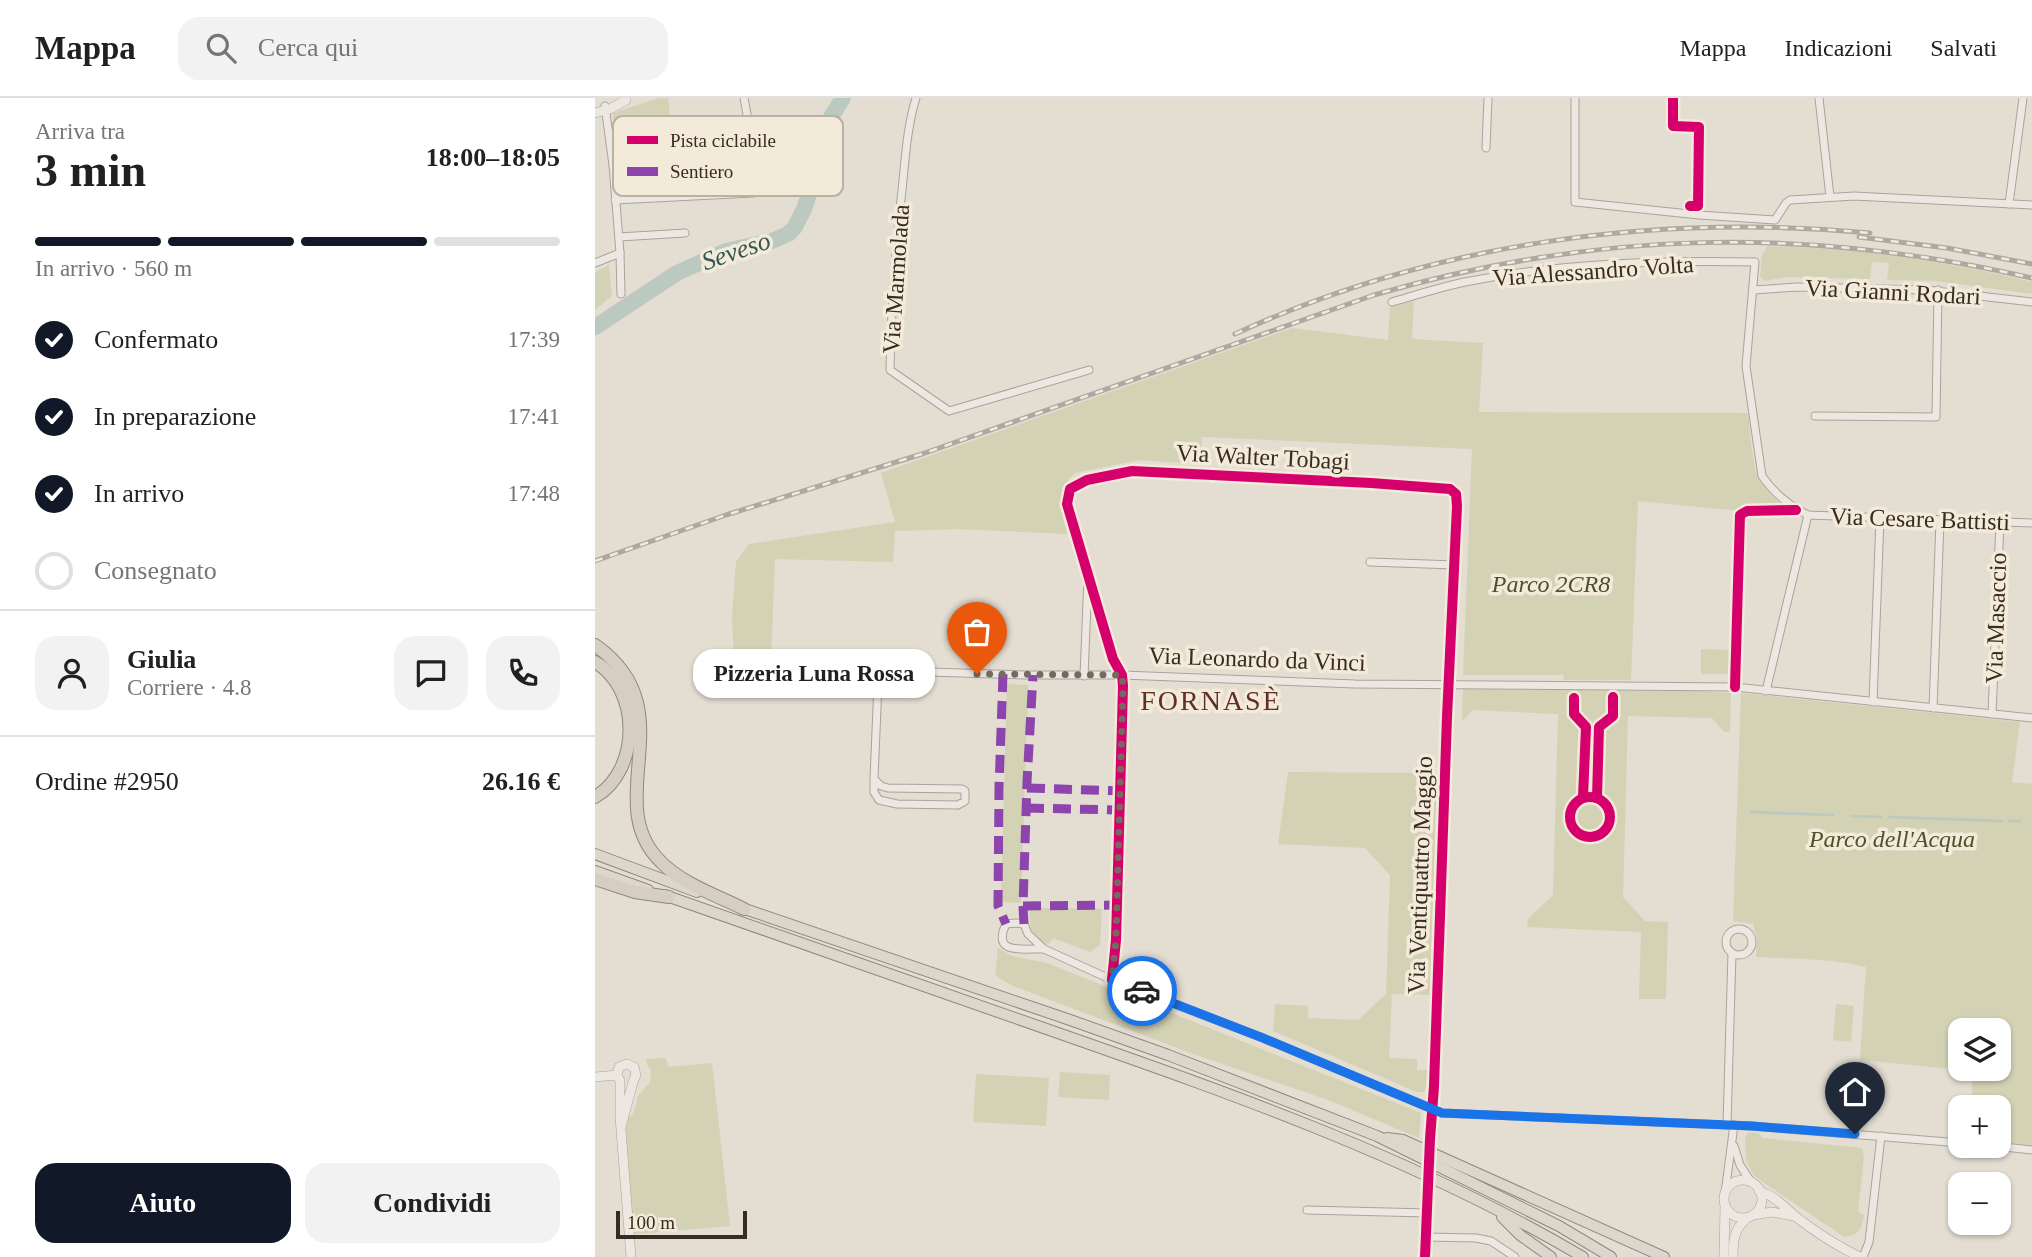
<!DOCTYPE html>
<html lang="it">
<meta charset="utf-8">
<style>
body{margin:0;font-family:Georgia,serif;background:#f2f2f2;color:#202124;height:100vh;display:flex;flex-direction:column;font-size:26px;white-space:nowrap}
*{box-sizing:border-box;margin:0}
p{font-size:23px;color:#757577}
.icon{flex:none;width:38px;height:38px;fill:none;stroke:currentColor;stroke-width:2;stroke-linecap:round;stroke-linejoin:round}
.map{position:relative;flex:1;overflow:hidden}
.side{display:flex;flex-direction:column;background:#fff;width:595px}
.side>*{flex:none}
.controls{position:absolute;left:1353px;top:920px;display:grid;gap:14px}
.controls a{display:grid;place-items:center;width:63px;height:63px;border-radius:14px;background:#fff;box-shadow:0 2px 5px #0004;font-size:35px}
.scale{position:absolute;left:21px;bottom:18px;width:131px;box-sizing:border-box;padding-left:7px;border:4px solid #382c22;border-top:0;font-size:19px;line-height:24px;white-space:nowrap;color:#382c22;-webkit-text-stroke:5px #f3ead9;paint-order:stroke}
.pin{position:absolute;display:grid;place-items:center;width:60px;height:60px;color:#fff;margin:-72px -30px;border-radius:50% 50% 50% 0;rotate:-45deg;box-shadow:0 0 7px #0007}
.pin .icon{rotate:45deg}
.courier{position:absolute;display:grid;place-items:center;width:70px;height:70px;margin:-35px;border:5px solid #1a73e8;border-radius:50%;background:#fff;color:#222;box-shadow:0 2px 9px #0007}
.bubble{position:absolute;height:49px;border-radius:21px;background:#fff;box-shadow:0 2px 5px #0004;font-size:23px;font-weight:600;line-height:49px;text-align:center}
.head em{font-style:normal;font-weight:600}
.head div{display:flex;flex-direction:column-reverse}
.head{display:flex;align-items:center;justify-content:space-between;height:119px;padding:0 35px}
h1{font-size:46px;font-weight:600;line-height:52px}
.bar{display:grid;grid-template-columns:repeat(4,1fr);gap:10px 7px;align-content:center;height:84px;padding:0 35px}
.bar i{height:9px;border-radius:5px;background:#e0e0e0}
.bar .active{background:#111827}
.bar p{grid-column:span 4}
.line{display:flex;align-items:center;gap:18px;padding:0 35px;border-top:2px solid #e0e0e0}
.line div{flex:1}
.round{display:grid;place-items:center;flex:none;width:74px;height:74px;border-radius:21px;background:#f2f2f2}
ol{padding:0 35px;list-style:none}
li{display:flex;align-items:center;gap:21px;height:77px}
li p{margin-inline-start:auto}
li .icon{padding:7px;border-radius:50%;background:#111827;color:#fff;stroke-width:4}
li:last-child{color:#757577}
li i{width:38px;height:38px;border:4px solid #e0e0e0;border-radius:50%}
.button{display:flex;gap:14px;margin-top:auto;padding:14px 35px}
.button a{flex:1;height:80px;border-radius:21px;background:#111827;color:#fff;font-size:28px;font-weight:600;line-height:80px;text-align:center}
.button a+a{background:#f2f2f2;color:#202124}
header{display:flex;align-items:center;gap:42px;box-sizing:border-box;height:98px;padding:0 35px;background:#fff;border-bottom:2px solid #e0e0e0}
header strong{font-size:33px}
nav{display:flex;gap:38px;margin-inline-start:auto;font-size:24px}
.search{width:490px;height:63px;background:#f2f2f2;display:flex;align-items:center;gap:18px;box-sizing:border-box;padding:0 24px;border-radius:21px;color:#757577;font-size:26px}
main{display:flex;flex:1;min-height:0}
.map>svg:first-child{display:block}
</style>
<header>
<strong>Mappa</strong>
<div class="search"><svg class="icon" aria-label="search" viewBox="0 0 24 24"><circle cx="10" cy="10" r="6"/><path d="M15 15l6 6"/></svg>Cerca qui</div>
<nav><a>Mappa</a><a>Indicazioni</a><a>Salvati</a></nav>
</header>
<main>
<section class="side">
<div class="head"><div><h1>3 min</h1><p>Arriva tra</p></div><em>18:00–18:05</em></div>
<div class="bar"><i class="active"></i><i class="active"></i><i class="active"></i><i></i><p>In arrivo · 560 m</p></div>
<ol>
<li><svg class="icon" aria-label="check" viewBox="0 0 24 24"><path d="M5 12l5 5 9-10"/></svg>Confermato<p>17:39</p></li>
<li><svg class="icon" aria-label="check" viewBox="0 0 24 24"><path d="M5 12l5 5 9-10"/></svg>In preparazione<p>17:41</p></li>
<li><svg class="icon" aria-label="check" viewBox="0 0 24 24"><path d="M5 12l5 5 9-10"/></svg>In arrivo<p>17:48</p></li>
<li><i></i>Consegnato</li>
</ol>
<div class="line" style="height:126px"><a class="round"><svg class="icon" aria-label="person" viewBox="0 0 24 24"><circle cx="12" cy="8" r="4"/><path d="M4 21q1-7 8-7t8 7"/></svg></a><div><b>Giulia</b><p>Corriere · 4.8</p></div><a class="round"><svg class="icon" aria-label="chat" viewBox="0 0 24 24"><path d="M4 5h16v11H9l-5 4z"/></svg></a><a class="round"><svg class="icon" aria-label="phone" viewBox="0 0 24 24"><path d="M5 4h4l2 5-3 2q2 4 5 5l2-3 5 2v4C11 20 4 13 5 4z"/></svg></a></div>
<div class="line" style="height:91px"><div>Ordine #2950</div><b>26.16 €</b></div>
<div class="button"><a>Aiuto</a><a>Condividi</a></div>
</section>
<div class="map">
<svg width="1437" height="1159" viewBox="0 0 1437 1159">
<rect width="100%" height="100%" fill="#e3ddd2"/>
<g fill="#d3d2b5" fill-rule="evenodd">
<polygon points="64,0 73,0 77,34 116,28 148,17 154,54 23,62 18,15"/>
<path d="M1172 148C1262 150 1350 163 1437 184V196L1340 183 1292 182 1294 165 1277 164 1275 181 1193 179 1169 183 1165 178 1167 158Z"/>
<polygon points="14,167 17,198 0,212 0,174"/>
<path d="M819 203 817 241 888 245 884 314 1153 315C1156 334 1156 364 1164 381 1170 393 1181 401 1190 410L1153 411 1145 413 1043 403 1036 582H969L968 577H868L877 351 607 339 605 366 544 362 480 375C460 391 467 414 472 436L364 431 300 433 298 464 180 461 176 565 139 566 137 517 141 464 154 446 300 424 286 375 697 230 793 242 795 209Z"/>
<polygon points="1106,551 1140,552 1138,576 1106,576"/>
<polygon points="412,586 433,587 426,805 406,804"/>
<polygon points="868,591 1101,593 1136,595 1135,634 1129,634 1117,620 1033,618 1028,799 1050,823 1073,824 1071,901 1044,901 1046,834 932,829 933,821 958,797 963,616 878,612 867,623"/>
<path d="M1146 595 1425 624 1417 684 1437 686V1047L1404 1044V1010H1376L1378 973 1265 962 1271 869C1235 860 1198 861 1161 859L1162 840 1158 826 1138 823ZM1365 933H1404V971H1365Z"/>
<polygon points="693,674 842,675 835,897 797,896 794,960 822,961 822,972 832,972 831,991 828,994 822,994 678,933 680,906 713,908 713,920 763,922 791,896 795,777 770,750 683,746"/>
<polygon points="434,810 507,811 505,847 495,854 458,840 454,846 445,844 436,831"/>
<polygon points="403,850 417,858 452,865 826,1015 824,1040 733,1002 598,956 416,887 400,877"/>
<polygon points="1241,906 1259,908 1256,944 1238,942"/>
<polygon points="71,960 73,969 117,965 135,1128 39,1136 31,1029 31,1019 38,1017 43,998 55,984 56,973 50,961"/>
<polygon points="465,974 515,977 514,1002 463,999"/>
<polygon points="381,976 454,980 451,1028 378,1024"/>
<path d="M1154 1034 1163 1035 1168 1040 1267 1050 1269 1059 1263 1114 1269 1117C1267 1132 1264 1137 1249 1139L1159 1078 1151 1062 1150 1039Z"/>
</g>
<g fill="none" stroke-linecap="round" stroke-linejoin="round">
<g stroke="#bbc9c0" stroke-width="2.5">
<polyline points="1156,714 1238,717"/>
<polyline points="1256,718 1286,719"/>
<polyline points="1294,719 1407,723"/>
<polyline points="1414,723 1425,723"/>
</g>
<polyline stroke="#bbc9c0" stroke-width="16" points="0,229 82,175 131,153 177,143 193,136 200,129 209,111 219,82 233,24 248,0"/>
<g stroke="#a9a39a" stroke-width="9">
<g id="minor">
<path d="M321 0C311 32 310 68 306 101 300 158 296 214 295 272L354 313 494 272"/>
<polyline points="980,0 980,104 1104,117 1180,122 1191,105 1195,102 1259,98 1437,107"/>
<polyline points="1224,0 1235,99"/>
<polyline points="10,8 18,67 25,155 26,196"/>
<polyline points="891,50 893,0"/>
<polyline points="18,67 160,59"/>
<polyline points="20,102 158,95 163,90 160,59 149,0"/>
<polyline points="1414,106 1428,0"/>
<polyline points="24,139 90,135"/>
<polyline points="0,165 25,155"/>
<polyline points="1158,192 1202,189 1332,192 1437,204"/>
<path d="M797 204C821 197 846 189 870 184 965 165 1064 162 1160 164L1151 268 1167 378C1178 394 1195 408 1213 417L1437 425"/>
<polyline points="1220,318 1341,319 1343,192"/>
<polyline points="775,464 860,467"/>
<polyline points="489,578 493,480"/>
<polyline points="1171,593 1213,417"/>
<polyline points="1278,604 1285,420"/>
<polyline points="1338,610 1345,423"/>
<polyline points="1397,616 1405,424"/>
<polyline points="279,681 286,688 293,690 367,691 370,693 370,703 363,707 302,706 284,702 279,694 279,681 283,586 291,576 301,573 432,577 527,577 760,586 1140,589 1437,620"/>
<path d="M421 825 429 826 433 836 449 851C429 850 396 858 411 826Z"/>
<circle cx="1144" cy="844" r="13"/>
<polyline points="449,851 517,882 668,940 847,1015 1157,1028 1365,1045"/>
<polyline points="517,882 521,842 528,588 527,577 518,561 472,406 475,391 492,382 537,373 776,385 855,391 861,396 862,408 852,619 839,988 835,1041"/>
<polyline points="1132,1026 1137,855"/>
<polyline points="1139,1048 1145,1067 1156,1084"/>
<polyline points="1400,1048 1437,1052"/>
<polyline points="1130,1095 1139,1027"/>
<polyline points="712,1112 832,1115"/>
<polyline points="831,1139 881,1140 896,1143 920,1159"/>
<polyline points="830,1159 833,1088"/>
<polyline points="1268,1159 1274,1144 1286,1038"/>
</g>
</g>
<g stroke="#a9a39a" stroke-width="10">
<g id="tertiary">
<polyline points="0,15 15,11 31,2"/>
<polyline points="0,979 22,977"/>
<polyline points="26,1029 38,984 41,977 39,969 32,966 24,969 22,977 25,983 25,1019 36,1159"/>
<circle cx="1148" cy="1101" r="19"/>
<path d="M1164 1093C1179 1097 1188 1108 1200 1118 1219 1133 1242 1148 1265 1159"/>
<polyline points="1158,1117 1177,1114 1199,1118"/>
<polyline points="1129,1159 1130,1108"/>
<path d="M1138 1159C1138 1143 1139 1131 1152 1120"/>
</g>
</g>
<g stroke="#8f8881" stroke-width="12">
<g id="trunk">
<polyline points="0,756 102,794"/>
<polyline points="0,773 53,792"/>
<path d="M69 797C200 843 332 889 463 935 643 998 824 1062 988 1159"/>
<polyline points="144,809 478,923 573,957 782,1038 964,1128 1016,1159"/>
<polyline points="792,1040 808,1042 1069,1159"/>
<polyline points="907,1119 925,1137 956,1159"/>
</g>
</g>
<g stroke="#8f8881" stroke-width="14">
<g id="motorway">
<path d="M0 547C93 612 3 703 66 764 86 785 123 798 149 811"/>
<path d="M0 564C46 591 46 672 0 699"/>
<polyline points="0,781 40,794 74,799"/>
</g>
</g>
<use href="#minor" stroke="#ece8e1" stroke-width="7"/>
<use href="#tertiary" stroke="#ece8e1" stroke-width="9"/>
<use href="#trunk" stroke="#dcd6cb" stroke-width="10"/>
<use href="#motorway" stroke="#d6cec2" stroke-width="12"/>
<g stroke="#aca8a2" stroke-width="5">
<g id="rail">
<polyline points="1264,139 1352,150 1437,166"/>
<path d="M640 236C838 145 1059 115 1275 135"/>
<path d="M0 463 131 417 327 356 779 197C1003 132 1210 128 1437 180"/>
</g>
</g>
<use href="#rail" stroke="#f3ead9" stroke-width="2.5" stroke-dasharray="8" stroke-linecap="butt"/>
<g stroke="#a9a39a" stroke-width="9" stroke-linecap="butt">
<polyline id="minor-bridge" points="833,1088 835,1041"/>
</g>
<use href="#minor-bridge" stroke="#ece8e1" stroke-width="7"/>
<g stroke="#8e44ad" stroke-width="9" stroke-dasharray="18 9" stroke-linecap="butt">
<polyline points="408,576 404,690 403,808 411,826"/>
<polyline points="432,690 525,693"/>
<polyline points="431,710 524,712"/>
<polyline points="428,808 522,807"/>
<polyline points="429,826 428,808 432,684 438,577"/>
</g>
<g stroke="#f3ead9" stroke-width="15">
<g id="cycleway">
<polyline points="1078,0 1078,28 1104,29 1103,108 1095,108"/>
<polyline points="1140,589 1145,417 1152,413 1201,412"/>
<polyline points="979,600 979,616 991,629 988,699"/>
<circle cx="995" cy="719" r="20"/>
<polyline points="1002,700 1004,629 1018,618 1018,599"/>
<polyline points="517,882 521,842 528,588 527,577 518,561 472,406 475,391 492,382 537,373 776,385 855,391 861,396 862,408 852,619 839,988 835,1041 830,1159"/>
</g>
</g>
<use href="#cycleway" stroke="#d6006c" stroke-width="10"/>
</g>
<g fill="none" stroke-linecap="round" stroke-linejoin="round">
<polyline stroke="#746a60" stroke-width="7" stroke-dasharray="0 12.6" points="382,576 527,577 528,588 521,842 517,882 547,893"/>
<polyline stroke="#1a73e8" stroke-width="9" points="547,893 668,940 847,1015 1157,1028 1260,1036"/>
</g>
<g text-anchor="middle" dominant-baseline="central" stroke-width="7" stroke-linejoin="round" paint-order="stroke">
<g font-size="24" fill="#382c22" stroke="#f3ead9">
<text transform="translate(998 173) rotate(-4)">Via Alessandro Volta</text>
<text transform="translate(301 181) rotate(-86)">Via Marmolada</text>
<text transform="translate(1298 194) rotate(3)">Via Gianni Rodari</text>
<text transform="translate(668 359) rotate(3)">Via Walter Tobagi</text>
<text transform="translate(1325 421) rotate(2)">Via Cesare Battisti</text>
<text transform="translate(1401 520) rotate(-88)">Via Masaccio</text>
<text transform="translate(662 561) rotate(2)">Via Leonardo da Vinci</text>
<text transform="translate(825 777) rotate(-88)">Via Ventiquattro Maggio</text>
</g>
<g font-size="24" font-style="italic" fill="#4a532a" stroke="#f3ead9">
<text x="956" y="486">Parco 2CR8</text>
<text x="1297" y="741">Parco dell'Acqua</text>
</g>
<g font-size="26" font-style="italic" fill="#325652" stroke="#f3ead9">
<text transform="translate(141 153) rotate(-19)">Seveso</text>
</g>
<g font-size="28" letter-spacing="2" fill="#612f25" stroke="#f3ead9">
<text x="616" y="602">FORNASÈ</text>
</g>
</g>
<rect x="18" y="18" width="230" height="80" rx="10" fill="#f3ead9" stroke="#bbb1a2" stroke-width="2"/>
<rect x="32" y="38" width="31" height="8" fill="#d6006c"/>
<rect x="32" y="69" width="31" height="9" fill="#8e44ad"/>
<g font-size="19" fill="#382c22">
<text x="75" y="49">Pista ciclabile</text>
<text x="75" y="80">Sentiero</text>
</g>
</svg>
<div class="controls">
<a><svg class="icon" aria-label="layers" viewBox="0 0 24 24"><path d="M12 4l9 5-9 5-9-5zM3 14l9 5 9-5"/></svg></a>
<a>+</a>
<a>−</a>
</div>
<div class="scale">100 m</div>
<div class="pin" style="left:382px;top:576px;background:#ea580c"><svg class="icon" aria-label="bag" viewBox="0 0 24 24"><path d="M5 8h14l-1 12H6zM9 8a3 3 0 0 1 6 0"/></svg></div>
<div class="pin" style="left:1260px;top:1036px;background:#1f2937"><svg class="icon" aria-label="home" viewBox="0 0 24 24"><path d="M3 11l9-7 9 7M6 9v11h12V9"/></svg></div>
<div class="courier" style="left:547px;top:893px"><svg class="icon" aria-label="car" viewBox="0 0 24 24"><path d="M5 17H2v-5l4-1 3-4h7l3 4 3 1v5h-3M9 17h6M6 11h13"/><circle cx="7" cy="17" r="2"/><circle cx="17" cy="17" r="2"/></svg></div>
<div class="bubble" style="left:98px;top:551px;width:242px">Pizzeria Luna Rossa</div>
</div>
</main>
